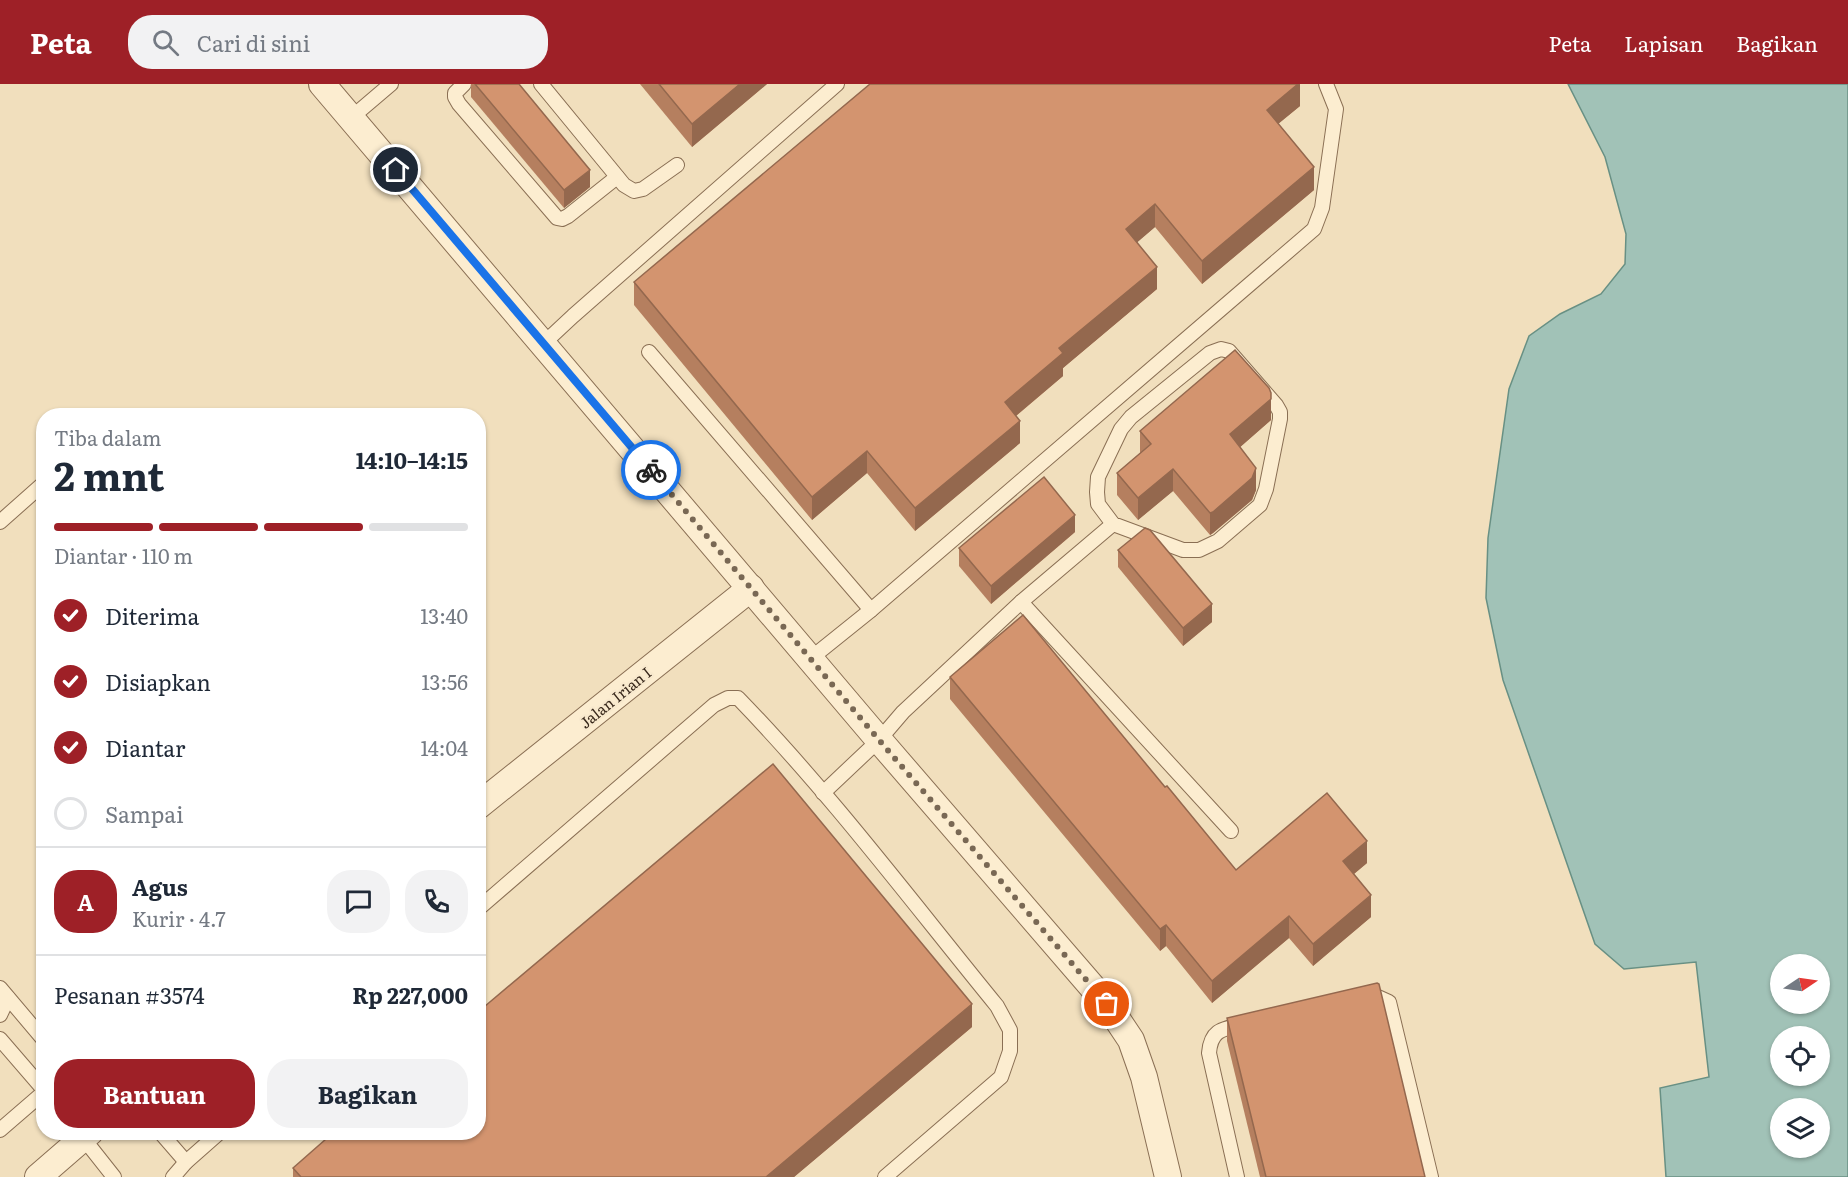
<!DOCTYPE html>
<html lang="id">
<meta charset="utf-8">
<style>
body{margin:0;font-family:Literata,serif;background:#f2f2f3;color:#1f2937;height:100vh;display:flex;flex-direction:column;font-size:22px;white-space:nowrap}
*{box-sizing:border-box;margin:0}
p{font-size:20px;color:#747a83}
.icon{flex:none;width:33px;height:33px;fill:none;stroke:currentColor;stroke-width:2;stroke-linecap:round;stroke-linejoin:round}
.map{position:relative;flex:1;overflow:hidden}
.panel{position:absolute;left:36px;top:324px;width:450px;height:732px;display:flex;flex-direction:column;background:#fff;border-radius:24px;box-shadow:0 2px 4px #0004}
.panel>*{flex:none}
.needle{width:39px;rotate:77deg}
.fabs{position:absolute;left:1770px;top:870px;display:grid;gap:12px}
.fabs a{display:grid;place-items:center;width:60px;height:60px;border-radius:50%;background:#fff;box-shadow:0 2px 4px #0004;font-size:30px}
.pin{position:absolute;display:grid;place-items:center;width:51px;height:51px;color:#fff;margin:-26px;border:3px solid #fff;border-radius:50%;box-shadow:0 2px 6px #0007}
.courier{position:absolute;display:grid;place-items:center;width:60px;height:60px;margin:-30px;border:4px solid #1a73e8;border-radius:50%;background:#fff;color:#222;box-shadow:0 2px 8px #0007}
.overview em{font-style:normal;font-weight:700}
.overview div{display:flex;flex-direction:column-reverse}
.overview{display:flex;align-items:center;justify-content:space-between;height:102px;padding:0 18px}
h1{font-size:39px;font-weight:700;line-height:45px}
.bar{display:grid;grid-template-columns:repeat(4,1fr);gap:9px 6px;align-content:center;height:72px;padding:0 18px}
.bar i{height:8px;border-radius:4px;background:#e0e1e3}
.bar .selected{background:#9e2027}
.bar p{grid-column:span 4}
.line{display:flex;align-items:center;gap:15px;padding:0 18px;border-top:2px solid #e0e1e3}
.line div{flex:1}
.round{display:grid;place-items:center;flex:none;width:63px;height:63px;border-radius:24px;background:#f2f2f3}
ol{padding:0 18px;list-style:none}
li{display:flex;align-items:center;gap:18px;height:66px}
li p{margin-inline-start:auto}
li .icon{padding:6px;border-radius:50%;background:#9e2027;color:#fff;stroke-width:4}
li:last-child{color:#747a83}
li i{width:33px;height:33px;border:3px solid #e0e1e3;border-radius:50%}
.button{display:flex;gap:12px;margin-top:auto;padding:12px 18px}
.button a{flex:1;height:69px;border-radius:24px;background:#9e2027;color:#fff;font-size:24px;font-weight:700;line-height:69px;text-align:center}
.button a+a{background:#f2f2f3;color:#1f2937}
header{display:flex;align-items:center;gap:36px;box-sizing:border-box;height:84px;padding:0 30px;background:#9e2027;color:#fff}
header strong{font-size:28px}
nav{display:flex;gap:33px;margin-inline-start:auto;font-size:21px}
.search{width:420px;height:54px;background:#f2f2f3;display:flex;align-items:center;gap:15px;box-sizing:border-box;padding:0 21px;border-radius:24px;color:#747a83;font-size:22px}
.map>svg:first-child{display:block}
</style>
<header>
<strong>Peta</strong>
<div class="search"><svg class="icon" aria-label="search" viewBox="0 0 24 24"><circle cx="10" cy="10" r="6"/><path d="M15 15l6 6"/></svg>Cari di sini</div>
<nav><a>Peta</a><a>Lapisan</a><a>Bagikan</a></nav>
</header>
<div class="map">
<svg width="1848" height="1093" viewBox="0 0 1848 1093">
<rect width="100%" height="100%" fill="#f1dfbd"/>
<path fill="#a1c2b7" stroke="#689084" stroke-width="1.5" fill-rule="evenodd" d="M1568 0H1848V1093H1666L1660 1004 1709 993 1696 878 1624 885 1595 860 1503 596 1486 514 1488 454 1509 305 1529 252 1560 230 1601 210 1625 180 1626 150 1605 73ZM1780 880H1820V920H1780ZM1780 952H1820V992H1780ZM1780 1024H1820V1064H1780Z"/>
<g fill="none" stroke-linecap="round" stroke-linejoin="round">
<g stroke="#8a6f54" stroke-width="16">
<g id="service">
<polyline points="464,0 455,9 455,13 459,20 557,134 562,135 568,132 617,93"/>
<polyline points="541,0 624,101 634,107 643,105 677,81"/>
<polyline points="351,34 391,0"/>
<polyline points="543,260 573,232 837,0"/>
<polygon points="1221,265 1229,267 1276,321 1280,328 1280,335 1266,405 1260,421 1218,457 1199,466 1183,466 1113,440 1098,420 1097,408 1098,393 1121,345 1131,333 1210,269"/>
<polyline points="649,268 871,526"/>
<polyline points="0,438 44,399"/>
<polyline points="1021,518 1113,440"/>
<polyline points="810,575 871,526 1314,145 1322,124 1336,25 1326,0"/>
<polyline points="823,709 879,656 903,628 1021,518 1231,747"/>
<path d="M478 825 714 621 728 614H738C831 710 912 818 997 922L1010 946V967L1001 993 885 1093"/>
<polyline points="0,904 44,956"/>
<polyline points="1365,916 1378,913 1389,918 1431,1093"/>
<polyline points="0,931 8,914"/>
<polyline points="0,955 44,1006"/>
<polyline points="0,1046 44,1008"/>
<polyline points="160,1048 186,1078"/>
<polyline points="80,1050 114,1093"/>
<polyline points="173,1093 186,1078 220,1048"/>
<path d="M1237 1093 1209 969C1211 945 1223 945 1243 941"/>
</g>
</g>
<g stroke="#8a6f54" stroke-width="28">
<g id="minor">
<polyline points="322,0 879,656 1107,920 1131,956 1144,993 1168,1093"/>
<polyline points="478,722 751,504"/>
<polyline points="38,1093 90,1048"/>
</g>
</g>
<use href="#service" stroke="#fcedd0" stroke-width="14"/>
<use href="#minor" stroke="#fcedd0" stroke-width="26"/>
</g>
<g fill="#b57f5f">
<polygon points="471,0 519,0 590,103 564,124 471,13"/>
<polygon points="640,0 767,0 692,63"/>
<polygon points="1300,0 1300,22 1278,40 1314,106 1202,200 1155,143 1137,158 1157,205 1063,284 1063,292 1016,332 1020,359 915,447 867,389 812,436 634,221 634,198"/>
<polygon points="1271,330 1271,336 1240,363 1256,406 1252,416 1213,449 1210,451 1173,407 1138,436 1117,411 1117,389 1140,369 1140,347"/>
<polygon points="1075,448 991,520 959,482 959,464"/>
<polygon points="1118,466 1212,538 1183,562 1118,483"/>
<polygon points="950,593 1165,703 1236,786 1367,779 1354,790 1371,833 1313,882 1289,854 1212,919 1166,862 1160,867 950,615"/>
<polygon points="1227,934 1425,1093 1260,1093 1227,957"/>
<polygon points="972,943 794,1093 293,1093 293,1084"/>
</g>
<g fill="#94684e">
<polygon points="740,0 767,0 692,63 692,40"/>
<polygon points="1298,0 1300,0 1300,22 1267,49 1267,26"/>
<polygon points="1314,83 1314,106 1202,200 1202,177"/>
<polygon points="590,86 590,103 564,124 564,106"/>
<polygon points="1155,120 1155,143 1126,168 1126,145"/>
<polygon points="1157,183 1157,205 1063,284 1063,292 1005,341 1005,318 1059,264"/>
<polygon points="1271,309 1271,336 1230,372 1230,350"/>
<polygon points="1020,337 1020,359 915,447 915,424"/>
<polygon points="867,367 867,389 812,436 812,413"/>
<polygon points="1256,384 1256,406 1252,416 1213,449 1210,451 1210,429"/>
<polygon points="1173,385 1173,407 1138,436 1138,414"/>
<polygon points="1075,431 1075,448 991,520 991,502"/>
<polygon points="1212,520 1212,538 1183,562 1183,544"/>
<polygon points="1367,757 1367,779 1343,799 1343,777"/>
<polygon points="1371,811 1371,833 1313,882 1313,860"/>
<polygon points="1289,832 1289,854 1212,919 1212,897"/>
<polygon points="1166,841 1166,862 1160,867 1160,845"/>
<polygon points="972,920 972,943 794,1093 766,1093"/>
</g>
<g fill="#d3946f" stroke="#94684e" stroke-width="1.5">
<polygon points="475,0 519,0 590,86 564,106"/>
<polygon points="659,0 740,0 692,40"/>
<polygon points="870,0 1298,0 1267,26 1314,83 1202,177 1155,120 1126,145 1157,183 1059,264 1063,269 1005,318 1020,337 915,424 867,367 812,413 634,198"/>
<polygon points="1235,266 1269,304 1271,309 1271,315 1230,350 1256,384 1252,394 1213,428 1210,429 1173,385 1138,414 1117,389 1151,360 1140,347"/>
<polygon points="1044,393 1075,431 991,502 959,464"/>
<polygon points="1145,444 1150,446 1212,520 1183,544 1118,466"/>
<polygon points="1023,531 1165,703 1167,702 1236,786 1327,709 1367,757 1343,777 1371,811 1313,860 1289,832 1212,897 1166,841 1160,845 950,593"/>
<polygon points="773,680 972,920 766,1093 301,1093 293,1084 334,1048 478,1048 478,928"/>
<polygon points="1377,899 1379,900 1425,1093 1266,1093 1227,934"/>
</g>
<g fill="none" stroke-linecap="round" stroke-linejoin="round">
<polyline stroke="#796854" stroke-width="6" stroke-dasharray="0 10.8" points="651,386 879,656 1107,920"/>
<polyline stroke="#1a73e8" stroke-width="8" points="396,86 651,386"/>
</g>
<g text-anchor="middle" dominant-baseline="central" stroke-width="4.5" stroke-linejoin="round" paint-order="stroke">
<g font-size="15" fill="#38281b" stroke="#f8e9cd">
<text transform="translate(615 613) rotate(-39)">Jalan Irian I</text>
</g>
</g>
</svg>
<div class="fabs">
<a><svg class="needle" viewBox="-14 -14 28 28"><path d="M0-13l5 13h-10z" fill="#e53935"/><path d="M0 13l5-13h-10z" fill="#747a83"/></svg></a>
<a><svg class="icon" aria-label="locate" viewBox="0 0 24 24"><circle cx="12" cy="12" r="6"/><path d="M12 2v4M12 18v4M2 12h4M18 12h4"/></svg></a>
<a><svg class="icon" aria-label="layers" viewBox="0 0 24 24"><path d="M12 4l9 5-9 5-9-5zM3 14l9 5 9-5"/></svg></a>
</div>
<div class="pin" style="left:1107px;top:920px;background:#ea580c"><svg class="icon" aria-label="bag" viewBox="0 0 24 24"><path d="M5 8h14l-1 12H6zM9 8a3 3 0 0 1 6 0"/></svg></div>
<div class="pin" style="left:396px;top:86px;background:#1f2937"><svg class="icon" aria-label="home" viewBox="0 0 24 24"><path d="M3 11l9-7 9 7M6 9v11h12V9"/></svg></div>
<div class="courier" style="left:651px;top:386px"><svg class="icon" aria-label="bike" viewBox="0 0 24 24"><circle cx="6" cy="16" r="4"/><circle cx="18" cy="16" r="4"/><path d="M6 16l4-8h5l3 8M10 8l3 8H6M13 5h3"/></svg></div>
<section class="panel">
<div class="overview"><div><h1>2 mnt</h1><p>Tiba dalam</p></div><em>14:10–14:15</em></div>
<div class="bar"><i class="selected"></i><i class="selected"></i><i class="selected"></i><i></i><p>Diantar · 110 m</p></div>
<ol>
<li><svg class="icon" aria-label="check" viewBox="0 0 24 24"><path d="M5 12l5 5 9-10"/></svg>Diterima<p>13:40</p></li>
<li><svg class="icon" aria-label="check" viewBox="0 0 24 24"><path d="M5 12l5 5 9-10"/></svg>Disiapkan<p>13:56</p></li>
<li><svg class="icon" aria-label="check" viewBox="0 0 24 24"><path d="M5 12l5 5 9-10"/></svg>Diantar<p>14:04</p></li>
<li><i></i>Sampai</li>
</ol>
<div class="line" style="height:108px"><b class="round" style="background:#9e2027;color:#fff">A</b><div><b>Agus</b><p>Kurir · 4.7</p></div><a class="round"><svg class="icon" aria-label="chat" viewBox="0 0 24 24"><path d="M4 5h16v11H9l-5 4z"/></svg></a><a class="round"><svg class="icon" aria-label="phone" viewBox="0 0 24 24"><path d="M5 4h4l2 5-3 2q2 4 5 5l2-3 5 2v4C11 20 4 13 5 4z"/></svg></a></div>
<div class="line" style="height:78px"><div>Pesanan #3574</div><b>Rp 227,000</b></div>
<div class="button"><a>Bantuan</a><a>Bagikan</a></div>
</section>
</div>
